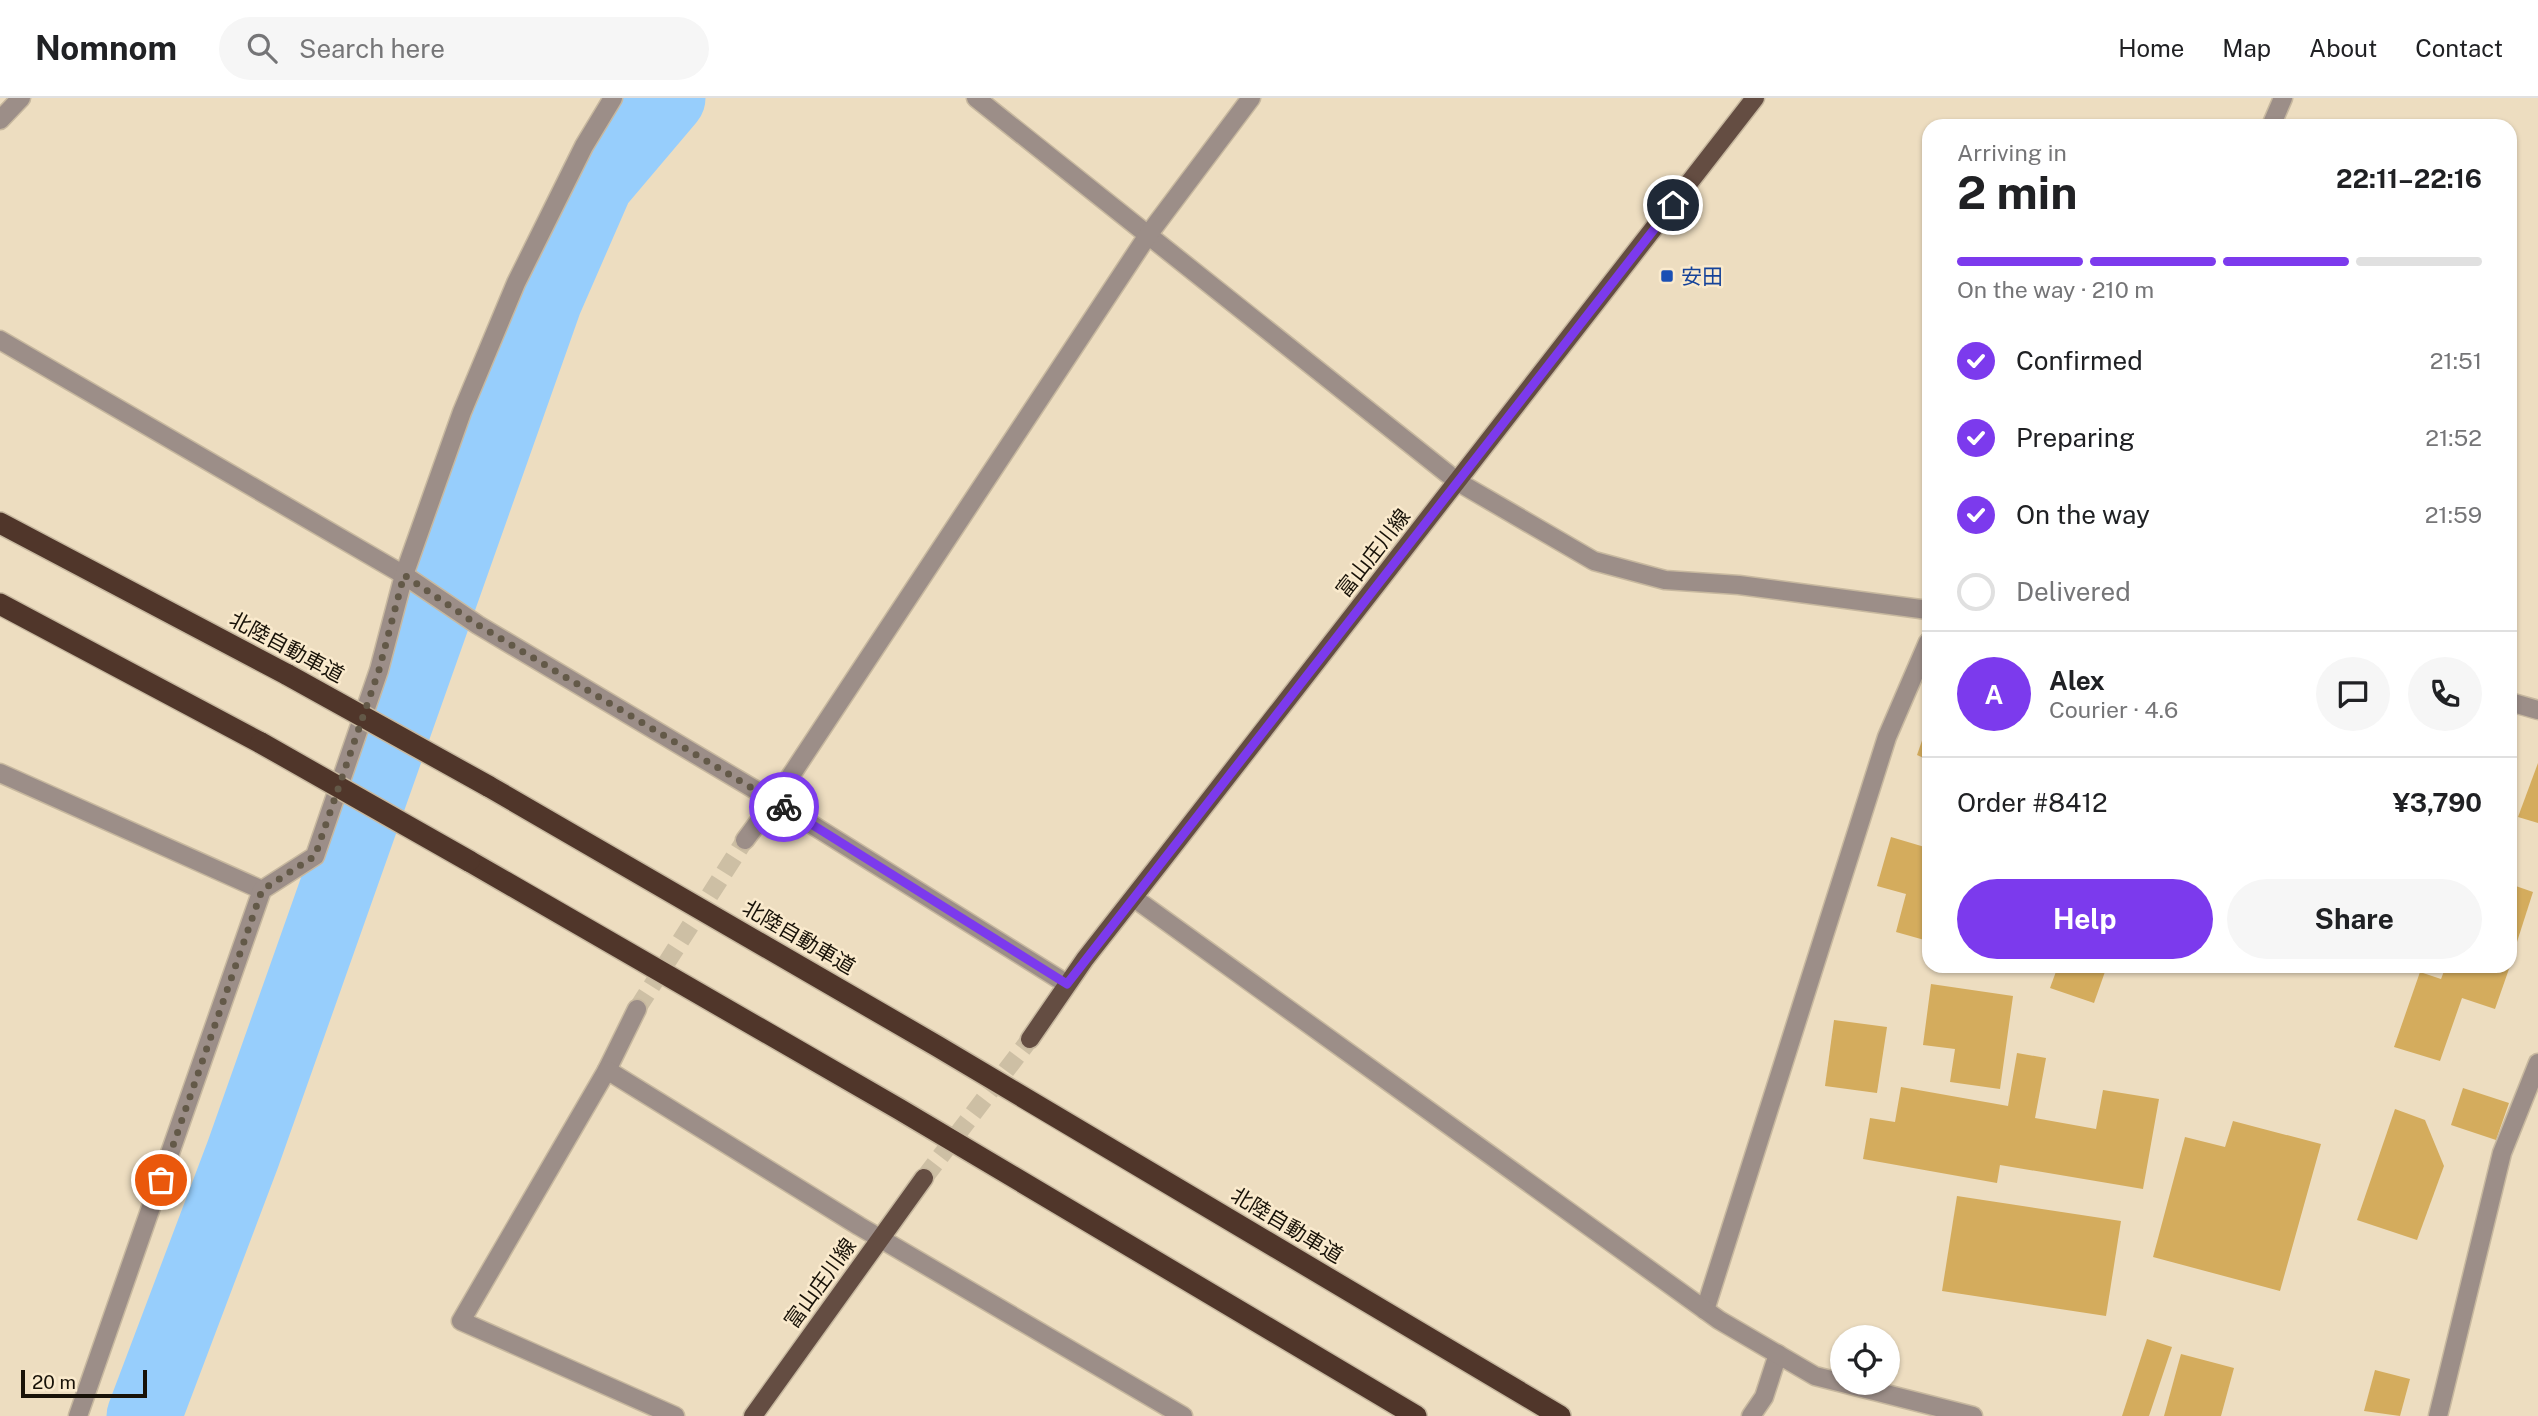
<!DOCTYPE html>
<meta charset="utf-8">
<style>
body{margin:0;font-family:"Public Sans","Noto Sans JP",sans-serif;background:#f6f6f6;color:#202124;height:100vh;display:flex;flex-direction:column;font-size:26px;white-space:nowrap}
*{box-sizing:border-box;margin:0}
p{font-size:23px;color:#757577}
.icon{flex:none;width:38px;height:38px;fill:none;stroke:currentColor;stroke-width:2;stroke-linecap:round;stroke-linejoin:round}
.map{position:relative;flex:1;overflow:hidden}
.drawer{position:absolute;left:1922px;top:21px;width:595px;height:854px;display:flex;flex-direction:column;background:#fff;border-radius:21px;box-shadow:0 2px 5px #0004}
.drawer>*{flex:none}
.buttons{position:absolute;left:1830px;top:1227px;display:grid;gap:14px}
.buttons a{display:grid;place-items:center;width:70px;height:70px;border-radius:50%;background:#fff;box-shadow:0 2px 5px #0004;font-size:35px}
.scale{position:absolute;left:21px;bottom:18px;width:126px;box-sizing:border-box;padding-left:7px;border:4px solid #181208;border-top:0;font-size:19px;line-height:24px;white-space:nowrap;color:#181208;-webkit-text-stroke:5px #faeacd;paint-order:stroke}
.pin{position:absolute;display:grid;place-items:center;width:60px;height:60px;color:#fff;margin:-30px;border:4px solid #fff;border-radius:50%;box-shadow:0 2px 7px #0007}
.courier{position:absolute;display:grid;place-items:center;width:70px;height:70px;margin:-35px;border:5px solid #7c3aed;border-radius:50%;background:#fff;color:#222;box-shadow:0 2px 9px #0007}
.head em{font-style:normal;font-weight:700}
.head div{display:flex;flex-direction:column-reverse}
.head{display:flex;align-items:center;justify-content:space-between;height:119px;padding:0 35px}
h1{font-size:46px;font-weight:700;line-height:52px}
.bar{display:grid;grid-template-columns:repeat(4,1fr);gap:10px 7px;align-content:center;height:84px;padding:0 35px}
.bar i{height:9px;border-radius:5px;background:#e0e0e0}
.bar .active{background:#7c3aed}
.bar p{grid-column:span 4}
.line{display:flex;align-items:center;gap:18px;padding:0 35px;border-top:2px solid #e0e0e0}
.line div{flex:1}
.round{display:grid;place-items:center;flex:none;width:74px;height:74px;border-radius:37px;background:#f6f6f6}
ol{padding:0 35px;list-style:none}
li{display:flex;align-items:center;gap:21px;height:77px}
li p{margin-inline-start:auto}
li .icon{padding:7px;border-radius:50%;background:#7c3aed;color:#fff;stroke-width:4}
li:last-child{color:#757577}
li i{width:38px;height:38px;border:4px solid #e0e0e0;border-radius:50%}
.primary-button{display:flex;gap:14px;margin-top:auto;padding:14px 35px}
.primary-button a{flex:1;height:80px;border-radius:42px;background:#7c3aed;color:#fff;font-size:28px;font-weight:700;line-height:80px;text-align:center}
.primary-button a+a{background:#f6f6f6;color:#202124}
header{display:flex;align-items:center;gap:42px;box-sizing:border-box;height:98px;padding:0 35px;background:#fff;border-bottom:2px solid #e0e0e0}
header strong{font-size:33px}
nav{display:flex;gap:38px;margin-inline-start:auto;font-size:24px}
.search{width:490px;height:63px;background:#f6f6f6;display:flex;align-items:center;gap:18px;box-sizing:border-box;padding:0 24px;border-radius:38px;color:#757577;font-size:26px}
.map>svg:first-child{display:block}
</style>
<header>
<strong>Nomnom</strong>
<div class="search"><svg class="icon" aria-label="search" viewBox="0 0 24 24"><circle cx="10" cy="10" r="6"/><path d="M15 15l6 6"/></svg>Search here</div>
<nav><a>Home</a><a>Map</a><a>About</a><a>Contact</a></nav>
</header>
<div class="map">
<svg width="2538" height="1318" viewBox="0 0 2538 1318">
<rect width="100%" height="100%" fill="#edddc0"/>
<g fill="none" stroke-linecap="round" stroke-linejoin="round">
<polyline stroke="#97cefc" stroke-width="75" points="144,1318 243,1056 545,202 596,85 668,0"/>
</g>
<g fill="#d4ac5d">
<polygon points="1928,625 1928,662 1917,657"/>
<polygon points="2538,665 2538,725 2518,719"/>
<polygon points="1891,739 1928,750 1928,843 1896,834 1906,796 1877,788"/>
<polygon points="2510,786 2533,794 2516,847 2510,845"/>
<polygon points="2058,868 2107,868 2094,905 2050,890"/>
<polygon points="2446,868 2510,868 2495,911 2462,900 2440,963 2394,949 2420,874 2441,881"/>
<polygon points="1931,886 2013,898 2000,991 1950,984 1955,951 1923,947"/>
<polygon points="1834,922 1887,929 1877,995 1825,988"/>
<polygon points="2017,955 2046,960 2035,1020 2096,1031 2103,992 2159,1001 2143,1091 2000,1067 1997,1085 1863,1061 1870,1020 1895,1024 1901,989 2008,1008"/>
<polygon points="2463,990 2509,1005 2496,1042 2451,1027"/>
<polygon points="2395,1011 2425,1022 2444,1068 2417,1142 2357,1122"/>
<polygon points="2233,1023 2321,1046 2280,1193 2153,1159 2185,1039 2225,1049"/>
<polygon points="1957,1098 2121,1123 2106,1218 1942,1193"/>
<polygon points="2147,1241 2172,1249 2149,1318 2122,1318"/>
<polygon points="2181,1256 2234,1270 2221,1318 2164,1318"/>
<polygon points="2375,1272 2410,1281 2400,1318 2364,1313"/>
</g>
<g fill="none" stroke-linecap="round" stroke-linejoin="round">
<polyline stroke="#cdbfa4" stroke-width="18" stroke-dasharray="18 9" stroke-linecap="butt" points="637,911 745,742"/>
<polyline stroke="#cdbfa4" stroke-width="18" stroke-dasharray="18 9" stroke-linecap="butt" points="924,1080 1030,941"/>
<g stroke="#c7b89f" stroke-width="21">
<g id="minor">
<polyline points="976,0 1458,384 1594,463 1665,482 1739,487 1928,512"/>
<polyline points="0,22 21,0"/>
<polyline points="2271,28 2283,0"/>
<polyline points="0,242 404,477 478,527 774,703 1067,886"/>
<polyline points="2510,604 2538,612"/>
<polyline points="0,675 262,792"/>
<polyline points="745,742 774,703 1148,137 1251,0"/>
<polyline points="607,972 637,911"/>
<polyline points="1705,1212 1887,639 1928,544"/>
<polyline points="78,1318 262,792 315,758 379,572 404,477 462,314 516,185 584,48 613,0"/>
<polyline points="675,1318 461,1223 607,972 859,1128 1183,1318"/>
<polyline points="1751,1318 1764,1299 1778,1256"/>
<polyline points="2438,1318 2502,1055 2538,965"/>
</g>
</g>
<g stroke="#c7b89f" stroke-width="21">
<polyline id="tertiary" points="1134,800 1719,1222 1815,1278 1973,1318"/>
</g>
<g stroke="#c7b89f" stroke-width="21">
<g id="primary">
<polyline points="1030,941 1085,861 1161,764 1755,0"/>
<polyline points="753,1318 924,1080"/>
</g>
</g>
<g stroke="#c7b89f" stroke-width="24">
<g id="motorway">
<polyline points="0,425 288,577"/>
<polyline points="0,506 261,645"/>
<polyline points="488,688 937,948 1560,1318"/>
<polyline points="469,763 899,1011 1416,1318"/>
</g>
</g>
<use href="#minor" stroke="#9c8e88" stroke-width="18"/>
<use href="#tertiary" stroke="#9c8e88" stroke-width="18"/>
<use href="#primary" stroke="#644d42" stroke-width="18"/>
<use href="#motorway" stroke="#50362a" stroke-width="21"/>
<g stroke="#c7b89f" stroke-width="24" stroke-linecap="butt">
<g id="motorway-bridge">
<polyline points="288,577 488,688"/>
<polyline points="261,645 469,763"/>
</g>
</g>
<use href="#motorway-bridge" stroke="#50362a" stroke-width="21"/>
</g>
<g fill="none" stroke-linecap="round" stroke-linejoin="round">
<polyline stroke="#635948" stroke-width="7" stroke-dasharray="0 12.6" points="161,1082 262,792 315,758 379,572 404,477 478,527 784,709"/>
<polyline stroke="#7c3aed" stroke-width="9" points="784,709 1067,886 1673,107"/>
</g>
<rect fill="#1a4fb4" stroke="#faeacd" stroke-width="2.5" x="1660" y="171" width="14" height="14" rx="3.5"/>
<g text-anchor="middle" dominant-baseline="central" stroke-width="5" stroke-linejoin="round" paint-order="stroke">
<g font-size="21" fill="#164399" stroke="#faeacd" text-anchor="start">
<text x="1681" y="178">安田</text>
</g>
<g font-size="21" fill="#181208" stroke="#faeacd">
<text transform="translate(1373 455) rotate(-52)">富山庄川線</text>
<text transform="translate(287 549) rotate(28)">北陸自動車道</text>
<text transform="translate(799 839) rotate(30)">北陸自動車道</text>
<text transform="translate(1287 1127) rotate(31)">北陸自動車道</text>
<text transform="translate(820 1185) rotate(-54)">富山庄川線</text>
</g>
</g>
</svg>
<div class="buttons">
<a><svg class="icon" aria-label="locate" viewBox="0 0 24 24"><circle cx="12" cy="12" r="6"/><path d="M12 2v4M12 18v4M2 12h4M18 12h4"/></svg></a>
</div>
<div class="scale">20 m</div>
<div class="pin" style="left:161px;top:1082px;background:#ea580c"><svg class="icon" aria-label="bag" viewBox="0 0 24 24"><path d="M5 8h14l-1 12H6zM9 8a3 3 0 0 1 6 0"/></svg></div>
<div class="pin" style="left:1673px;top:107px;background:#1f2937"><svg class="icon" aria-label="home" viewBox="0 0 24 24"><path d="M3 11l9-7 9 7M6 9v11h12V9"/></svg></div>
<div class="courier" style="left:784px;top:709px"><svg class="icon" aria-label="bike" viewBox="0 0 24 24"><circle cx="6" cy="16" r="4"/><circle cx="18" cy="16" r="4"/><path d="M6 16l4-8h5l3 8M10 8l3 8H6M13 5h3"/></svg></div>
<section class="drawer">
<div class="head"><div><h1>2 min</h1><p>Arriving in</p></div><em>22:11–22:16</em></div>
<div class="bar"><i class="active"></i><i class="active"></i><i class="active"></i><i></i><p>On the way · 210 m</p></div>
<ol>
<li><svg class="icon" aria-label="check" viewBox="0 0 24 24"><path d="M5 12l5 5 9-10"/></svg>Confirmed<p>21:51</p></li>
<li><svg class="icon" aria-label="check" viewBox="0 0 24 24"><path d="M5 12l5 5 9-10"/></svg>Preparing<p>21:52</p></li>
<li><svg class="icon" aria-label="check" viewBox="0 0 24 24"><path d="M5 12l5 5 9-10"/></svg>On the way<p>21:59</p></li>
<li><i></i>Delivered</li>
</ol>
<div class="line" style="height:126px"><b class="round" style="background:#7c3aed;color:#fff">A</b><div><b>Alex</b><p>Courier · 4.6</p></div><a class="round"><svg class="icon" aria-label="chat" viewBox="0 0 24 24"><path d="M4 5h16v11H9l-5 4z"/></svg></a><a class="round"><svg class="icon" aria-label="phone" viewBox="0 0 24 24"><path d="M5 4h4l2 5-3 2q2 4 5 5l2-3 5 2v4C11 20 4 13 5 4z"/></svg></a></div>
<div class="line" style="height:91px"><div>Order #8412</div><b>¥3,790</b></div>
<div class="primary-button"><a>Help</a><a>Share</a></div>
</section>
</div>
